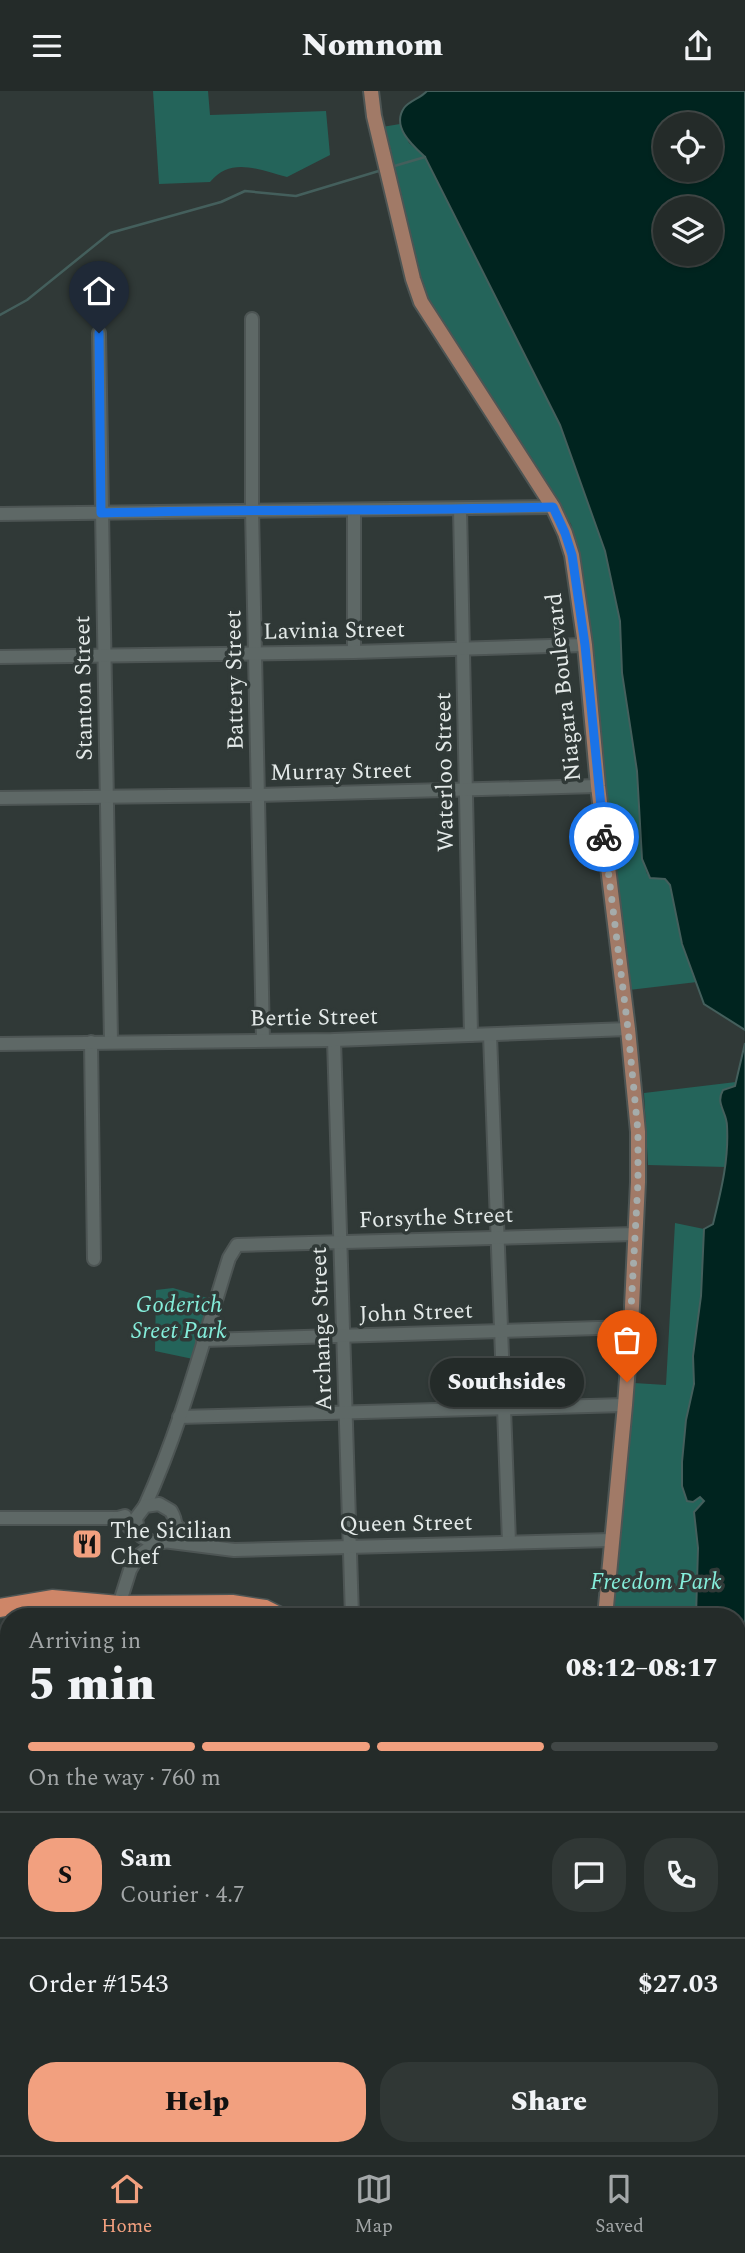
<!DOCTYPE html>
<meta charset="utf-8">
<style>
body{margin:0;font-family:Spectral,serif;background:#303735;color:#f1f3f6;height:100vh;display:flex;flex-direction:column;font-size:26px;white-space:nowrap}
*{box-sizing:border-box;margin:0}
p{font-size:23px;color:#a3a7a8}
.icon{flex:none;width:38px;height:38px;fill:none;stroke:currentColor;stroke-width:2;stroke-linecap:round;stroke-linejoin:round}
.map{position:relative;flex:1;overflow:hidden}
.details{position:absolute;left:0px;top:1517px;width:746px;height:548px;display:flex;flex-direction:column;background:#242b29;border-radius:28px 28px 0 0;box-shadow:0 2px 5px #0004,0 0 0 2px #414746}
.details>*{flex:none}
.controls{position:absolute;left:653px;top:21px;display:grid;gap:14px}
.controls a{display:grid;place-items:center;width:70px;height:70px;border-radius:50%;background:#242b29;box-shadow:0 2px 5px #0004,0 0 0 2px #414746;font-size:35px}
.pin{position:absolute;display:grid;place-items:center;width:60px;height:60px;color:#fff;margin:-72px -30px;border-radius:50% 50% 50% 0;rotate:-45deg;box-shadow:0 0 7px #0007}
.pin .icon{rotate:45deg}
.courier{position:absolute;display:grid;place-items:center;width:70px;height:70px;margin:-35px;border:5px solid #1a73e8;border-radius:50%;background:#fff;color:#222;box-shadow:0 2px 9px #0007}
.bubble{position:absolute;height:49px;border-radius:24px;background:#242b29;box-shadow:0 2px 5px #0004,0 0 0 2px #414746;font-size:23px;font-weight:800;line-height:49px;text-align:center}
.head em{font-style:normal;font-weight:800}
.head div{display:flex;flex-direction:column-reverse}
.head{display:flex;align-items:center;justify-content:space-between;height:119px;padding:0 28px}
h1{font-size:46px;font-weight:800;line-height:52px}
.bar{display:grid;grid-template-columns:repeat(4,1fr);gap:10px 7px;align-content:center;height:84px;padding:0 28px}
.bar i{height:9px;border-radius:5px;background:#414746}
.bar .on{background:#f2a07f}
.bar p{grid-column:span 4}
.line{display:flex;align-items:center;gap:18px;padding:0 28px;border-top:2px solid #414746}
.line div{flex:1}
.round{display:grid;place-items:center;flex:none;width:74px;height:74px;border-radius:28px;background:#303735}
.primary-button{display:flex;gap:14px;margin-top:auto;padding:14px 28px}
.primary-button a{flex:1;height:80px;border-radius:28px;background:#f2a07f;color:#111;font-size:28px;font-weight:800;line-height:80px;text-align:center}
.primary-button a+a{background:#303735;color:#f1f3f6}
header{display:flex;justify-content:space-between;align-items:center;height:91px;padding:0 28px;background:#242b29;font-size:32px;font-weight:800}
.menu{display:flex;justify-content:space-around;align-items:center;height:98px;border-top:2px solid #414746;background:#242b29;font-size:19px;color:#a3a7a8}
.menu a{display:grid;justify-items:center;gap:4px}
.menu .on{color:#f2a07f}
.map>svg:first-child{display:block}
</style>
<header><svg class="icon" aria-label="menu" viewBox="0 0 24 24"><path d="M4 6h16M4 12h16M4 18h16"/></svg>Nomnom<svg class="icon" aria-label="share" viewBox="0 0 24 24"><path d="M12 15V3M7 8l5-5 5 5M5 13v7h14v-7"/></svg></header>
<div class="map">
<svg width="745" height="2064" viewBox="0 0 745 2064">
<rect width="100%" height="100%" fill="#303937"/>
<g fill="#24645a">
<path d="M153 0H208L210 24 326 20 330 64 287 86C259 79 231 65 210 91L159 93Z"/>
<path d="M400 33 409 52 425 66 560 334 605 460 620 530 622 582 637 680 642 768 647 783 665 788 670 794 682 853 697 891 629 899C619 828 605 753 600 682 593 598 592 514 571 433L427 212 419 190 382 36Z"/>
<polygon points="736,991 735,996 723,999 720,1014 728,1031 726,1076 648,1074 644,1002"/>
<polygon points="675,1132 704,1138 701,1205 693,1265 694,1293 686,1329 682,1371 704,1410 694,1421 698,1457 696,1526 613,1526 634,1292 666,1294"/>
<polygon points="173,1197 211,1208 193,1268 155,1260 156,1199"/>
<polygon points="9,1982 9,2056 350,2056 330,2064 0,2064 0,1985"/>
</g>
<g fill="#00241f" stroke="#445f5c" stroke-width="2" fill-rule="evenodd">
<path d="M427 0H745V939L704 913 682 853 670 794 665 788 650 787 642 768 637 680 622 582 620 530 605 460 560 334 425 66C413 55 391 36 404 17 409 10 421 7 427 0ZM665 33H710V79H665ZM665 117H710V163H665Z"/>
<path d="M745 952V2064H305L324 2056H737V1526H696L698 1457 694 1421 704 1410 700 1406 693 1411 687 1410 682 1395V1371L686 1329 694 1293 693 1265 701 1205 704 1138 713 1133C721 1100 729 1069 727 1035 727 1021 715 1013 723 999L735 995Z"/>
</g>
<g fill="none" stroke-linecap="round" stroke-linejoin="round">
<g stroke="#445f5c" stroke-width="2.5">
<polyline points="391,76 425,66"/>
<polyline points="0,224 27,209 110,142 221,111 245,100 296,105 382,79"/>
</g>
<g stroke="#4d5554" stroke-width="16">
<g id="minor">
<polyline points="252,228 252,419 263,949"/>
<polyline points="99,242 111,951"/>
<polyline points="460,418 471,944"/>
<polyline points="354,420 354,561"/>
<polyline points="0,423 553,416"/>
<polyline points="0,566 354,561 585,554"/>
<polyline points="0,707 258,704 598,695"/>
<polyline points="490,944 509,1451"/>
<polyline points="334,949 352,1526"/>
<polyline points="91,951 94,1168"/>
<polyline points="0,953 334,949 628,938"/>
<polyline points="203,1249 631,1236"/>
<polyline points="179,1326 625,1314"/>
<path d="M145 1415C181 1336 203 1250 229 1167L237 1154 635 1143"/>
<polyline points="0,1427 118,1427 125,1425"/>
<path d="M118 1427C132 1437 159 1468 173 1441 177 1434 175 1427 171 1420L159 1413 145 1415 136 1427 138 1441"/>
<polyline points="175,1434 203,1454"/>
<polyline points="163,1450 234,1459 611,1449"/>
<polyline points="119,1514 130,1479 138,1465 156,1452"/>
<polyline points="0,1982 9,1982"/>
<polyline points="27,2064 34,2056"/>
</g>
</g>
<g stroke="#4d5554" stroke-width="18">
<g id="major">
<polyline points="371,0 374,25 413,188 421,211 553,416 565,442 572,464 585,554 598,695 628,938 638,1041 638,1091 631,1236 625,1314 605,1526"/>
<polyline points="132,2056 159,2064"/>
<polyline points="45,2064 74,2056"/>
<polyline points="244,2064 257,2056"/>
</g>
</g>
<g stroke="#4d5554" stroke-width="21">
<g id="highway">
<polyline points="0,1517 52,1508 119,1514 232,1513 265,1518 281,1526"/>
<polyline points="0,1559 9,1558"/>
<polyline points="0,1659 9,1663"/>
<polyline points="0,1699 9,1705"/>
<polyline points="0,1717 9,1721"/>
<polyline points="0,1756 9,1761"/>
<polyline points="737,1765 745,1766"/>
</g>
</g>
<use href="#minor" stroke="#5e6866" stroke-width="12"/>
<use href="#major" stroke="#a17a67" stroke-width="14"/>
<use href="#highway" stroke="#ce8668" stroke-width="18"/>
</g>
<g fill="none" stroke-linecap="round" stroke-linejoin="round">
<polyline stroke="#a5acab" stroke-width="7" stroke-dasharray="0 12.6" points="604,746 628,938 638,1041 638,1091 627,1291"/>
<path stroke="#1a73e8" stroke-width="9" d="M99 242 101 422C252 418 402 420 553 416L565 442 572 464 585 554 604 746"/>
</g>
<defs>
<g id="restaurant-square" transform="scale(1.575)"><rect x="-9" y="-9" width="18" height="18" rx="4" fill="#f2a07f" stroke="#303937"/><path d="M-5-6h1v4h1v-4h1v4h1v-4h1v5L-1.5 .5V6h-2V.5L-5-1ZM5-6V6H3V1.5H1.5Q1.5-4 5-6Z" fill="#111"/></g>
</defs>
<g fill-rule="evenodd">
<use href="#restaurant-square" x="87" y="1453"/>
</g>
<g text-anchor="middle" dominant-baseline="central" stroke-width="7" stroke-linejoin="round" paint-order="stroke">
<g font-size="23" fill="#e4eae9" stroke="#303937">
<text transform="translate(334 540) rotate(-1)">Lavinia Street</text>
<text transform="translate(235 589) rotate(-91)">Battery Street</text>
<text transform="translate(564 596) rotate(-96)">Niagara Boulevard</text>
<text transform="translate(84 597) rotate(-91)">Stanton Street</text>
<text transform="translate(341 681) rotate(-1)">Murray Street</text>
<text transform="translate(445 681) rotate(-91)">Waterloo Street</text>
<text transform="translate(314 927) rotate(-1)">Bertie Street</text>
<text transform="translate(436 1127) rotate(-2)">Forsythe Street</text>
<text transform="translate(416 1222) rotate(-2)">John Street</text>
<text transform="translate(322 1238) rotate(-92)">Archange Street</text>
<text transform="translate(406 1433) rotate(-1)">Queen Street</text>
</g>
<g font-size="23" font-style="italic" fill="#85eedb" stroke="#303937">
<text x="179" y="1214">Goderich<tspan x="179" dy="26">Sreet Park</tspan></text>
<text x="656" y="1491">Freedom Park</text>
</g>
<g font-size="23" fill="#e4eae9" stroke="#303937" text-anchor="start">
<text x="110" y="1440">The Sicilian<tspan x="110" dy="26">Chef</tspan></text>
</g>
</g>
</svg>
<div class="controls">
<a><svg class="icon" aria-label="locate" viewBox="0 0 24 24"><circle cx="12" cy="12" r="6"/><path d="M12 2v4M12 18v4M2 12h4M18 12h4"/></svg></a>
<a><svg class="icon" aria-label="layers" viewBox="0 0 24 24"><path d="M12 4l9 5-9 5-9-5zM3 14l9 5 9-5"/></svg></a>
</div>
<div class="pin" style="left:627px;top:1291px;background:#ea580c"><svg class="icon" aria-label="bag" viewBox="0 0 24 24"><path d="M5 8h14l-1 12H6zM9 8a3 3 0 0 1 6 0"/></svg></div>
<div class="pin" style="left:99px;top:242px;background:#1f2937"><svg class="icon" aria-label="home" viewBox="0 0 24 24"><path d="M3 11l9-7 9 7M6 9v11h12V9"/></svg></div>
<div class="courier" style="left:604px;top:746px"><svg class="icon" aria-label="bike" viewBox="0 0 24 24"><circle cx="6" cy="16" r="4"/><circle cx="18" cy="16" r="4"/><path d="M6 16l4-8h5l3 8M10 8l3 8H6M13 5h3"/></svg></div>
<div class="bubble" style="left:430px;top:1267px;width:154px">Southsides</div>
<section class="details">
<div class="head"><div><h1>5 min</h1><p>Arriving in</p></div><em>08:12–08:17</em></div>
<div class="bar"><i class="on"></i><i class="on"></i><i class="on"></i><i></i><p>On the way · 760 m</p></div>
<div class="line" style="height:126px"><b class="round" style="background:#f2a07f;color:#111">S</b><div><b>Sam</b><p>Courier · 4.7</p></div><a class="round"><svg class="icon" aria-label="chat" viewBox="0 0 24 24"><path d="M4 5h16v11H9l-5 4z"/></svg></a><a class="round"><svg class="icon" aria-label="phone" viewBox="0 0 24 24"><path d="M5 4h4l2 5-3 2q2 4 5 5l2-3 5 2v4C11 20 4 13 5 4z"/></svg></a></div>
<div class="line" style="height:91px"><div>Order #1543</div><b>$27.03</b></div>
<div class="primary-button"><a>Help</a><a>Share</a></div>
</section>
</div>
<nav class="menu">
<a class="on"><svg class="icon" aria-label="home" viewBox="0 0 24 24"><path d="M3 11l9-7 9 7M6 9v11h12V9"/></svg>Home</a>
<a><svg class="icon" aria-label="map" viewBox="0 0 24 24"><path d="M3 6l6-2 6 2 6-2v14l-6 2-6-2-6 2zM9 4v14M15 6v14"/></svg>Map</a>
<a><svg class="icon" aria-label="saved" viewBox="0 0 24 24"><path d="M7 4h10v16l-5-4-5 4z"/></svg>Saved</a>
</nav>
